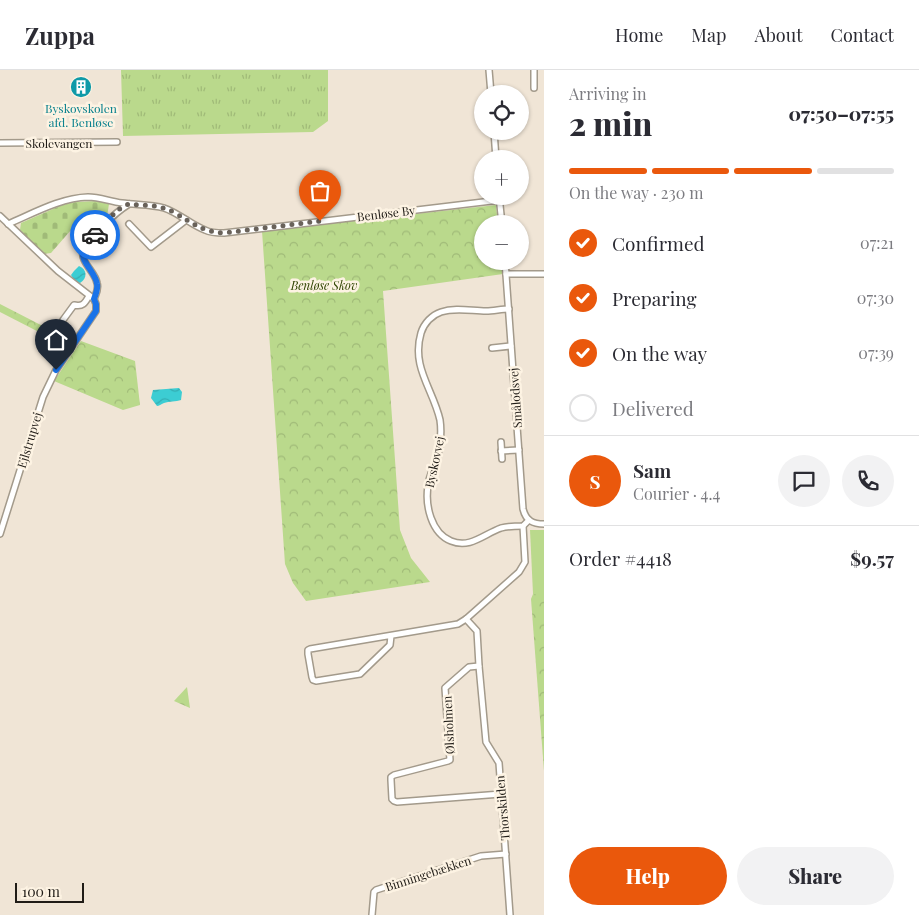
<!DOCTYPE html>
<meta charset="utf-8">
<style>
body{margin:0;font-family:"Playfair Display",serif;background:#f2f2f3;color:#2b2b33;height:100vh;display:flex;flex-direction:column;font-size:19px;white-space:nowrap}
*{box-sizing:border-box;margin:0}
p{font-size:16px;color:#7c7c81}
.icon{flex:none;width:28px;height:28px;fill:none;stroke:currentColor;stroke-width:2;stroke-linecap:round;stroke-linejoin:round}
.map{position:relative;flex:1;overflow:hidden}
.drawer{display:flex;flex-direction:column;background:#fff;width:375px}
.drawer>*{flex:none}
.tools{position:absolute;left:474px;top:15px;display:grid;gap:10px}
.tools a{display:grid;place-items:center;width:55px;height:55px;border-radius:50%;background:#fff;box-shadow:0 1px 4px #0004;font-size:25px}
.scale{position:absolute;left:15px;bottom:12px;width:69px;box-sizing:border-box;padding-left:5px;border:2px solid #201c17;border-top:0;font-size:14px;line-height:18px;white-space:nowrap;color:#201c17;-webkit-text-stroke:4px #fdf3e3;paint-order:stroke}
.pin{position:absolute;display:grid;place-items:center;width:42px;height:42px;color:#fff;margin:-51px -21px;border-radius:50% 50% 50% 0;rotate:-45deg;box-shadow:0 0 5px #0007}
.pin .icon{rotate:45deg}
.courier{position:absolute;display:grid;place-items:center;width:50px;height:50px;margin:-25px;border:4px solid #1a73e8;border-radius:50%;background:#fff;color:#222;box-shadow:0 1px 6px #0007}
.headline em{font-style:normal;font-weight:800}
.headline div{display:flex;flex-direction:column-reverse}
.headline{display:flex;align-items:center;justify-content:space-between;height:85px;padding:0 25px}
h1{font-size:32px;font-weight:800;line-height:38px}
.bar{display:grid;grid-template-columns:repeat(4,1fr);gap:8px 5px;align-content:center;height:60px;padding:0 25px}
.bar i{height:6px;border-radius:4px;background:#e1e1e2}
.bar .active{background:#ea580c}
.bar p{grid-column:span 4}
.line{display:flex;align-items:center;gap:12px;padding:0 25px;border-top:1px solid #e1e1e2}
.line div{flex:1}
.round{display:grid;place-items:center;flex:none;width:52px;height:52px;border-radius:26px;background:#f2f2f3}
ol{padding:0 25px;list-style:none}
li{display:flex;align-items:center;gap:15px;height:55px}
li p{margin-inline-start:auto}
li .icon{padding:5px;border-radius:50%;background:#ea580c;color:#fff;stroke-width:4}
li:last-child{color:#7c7c81}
li i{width:28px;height:28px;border:2px solid #e1e1e2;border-radius:50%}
.primary-button{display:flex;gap:10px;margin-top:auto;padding:10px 25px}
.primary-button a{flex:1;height:58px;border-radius:30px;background:#ea580c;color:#fff;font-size:20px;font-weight:800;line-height:58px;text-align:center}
.primary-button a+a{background:#f2f2f3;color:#2b2b33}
header{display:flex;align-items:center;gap:30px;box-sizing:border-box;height:70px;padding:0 25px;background:#fff;border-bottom:1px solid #e1e1e2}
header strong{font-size:24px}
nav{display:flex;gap:28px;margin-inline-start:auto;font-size:18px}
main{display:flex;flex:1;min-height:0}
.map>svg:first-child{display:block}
</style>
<header>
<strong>Zuppa</strong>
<nav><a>Home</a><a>Map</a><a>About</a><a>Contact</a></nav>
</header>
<main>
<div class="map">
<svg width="544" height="845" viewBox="0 0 544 845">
<defs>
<pattern id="grass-tufts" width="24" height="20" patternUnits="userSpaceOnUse" patternTransform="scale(1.25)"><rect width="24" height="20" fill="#bad98c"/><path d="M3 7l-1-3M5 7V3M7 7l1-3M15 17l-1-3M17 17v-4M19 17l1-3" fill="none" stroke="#a0ba78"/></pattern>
<pattern id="forest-crowns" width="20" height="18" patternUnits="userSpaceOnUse" patternTransform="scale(1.25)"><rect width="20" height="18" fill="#bad98c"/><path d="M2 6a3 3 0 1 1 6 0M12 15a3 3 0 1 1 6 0" fill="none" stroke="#a0ba78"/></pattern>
<pattern id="cemetery-stones" width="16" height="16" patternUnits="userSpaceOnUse" patternTransform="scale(1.25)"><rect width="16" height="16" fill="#bad98c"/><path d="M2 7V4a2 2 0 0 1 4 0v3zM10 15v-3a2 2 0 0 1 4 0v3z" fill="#a0ba78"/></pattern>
<pattern id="water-waves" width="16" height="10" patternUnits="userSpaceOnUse" patternTransform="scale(1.25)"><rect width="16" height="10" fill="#3ccdd3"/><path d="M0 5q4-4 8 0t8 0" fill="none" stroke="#34afb4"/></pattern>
</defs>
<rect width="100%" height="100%" fill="#f0e5d6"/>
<polygon fill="url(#grass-tufts)" points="121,0 328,0 328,51 313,62 123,66"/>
<g fill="url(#forest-crowns)">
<polygon points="496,135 498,154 482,154 482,191 501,191 503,204 383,221 400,460 411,488 430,512 306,531 293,513 285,494 262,161"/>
<polygon points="0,234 70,270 66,276 0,242"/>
<polygon points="81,271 135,291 140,335 123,340 54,311"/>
<polygon points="533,524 544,524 544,701 531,529"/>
<polygon points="187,617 190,638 174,631"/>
</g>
<polygon fill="url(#cemetery-stones)" points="97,131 109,134 107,147 94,162 90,162 78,152 51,183 43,184 20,160 21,153 62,135 75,132"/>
<polygon fill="#bad98c" points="530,460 544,460 544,524 533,524"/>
<g fill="url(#water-waves)">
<path d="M79 196C87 199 88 208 80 213 76 212 73 209 71 205L74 201Z"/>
<path d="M179 318 182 322 181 330C176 332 169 331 164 333 161 334 159 336 157 336L151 328 153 320Z"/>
</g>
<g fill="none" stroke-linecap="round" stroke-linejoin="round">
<g stroke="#a39a8b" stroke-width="8">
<g id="minor">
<polyline points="489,0 491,24"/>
<polyline points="534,0 534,18"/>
<polyline points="494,61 496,89"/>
<polyline points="0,73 117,72"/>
<polyline points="499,126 502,154"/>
<path d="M0 146 58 201 94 229C96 224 99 219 97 213 95 201 80 193 83 179 97 162 110 146 129 134"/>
<path d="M8 154C34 143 60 128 88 127 100 127 111 132 122 133 136 135 151 134 164 138 179 143 191 155 205 160 211 163 218 163 224 163L500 130"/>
<polyline points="129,154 151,177 186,150"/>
<path d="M505 191 523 439C526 451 533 454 544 454"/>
<polyline points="506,204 544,204"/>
<path d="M509 239C501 239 494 241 486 241 472 241 455 237 441 242 432 245 424 253 421 263 411 297 433 319 440 350 441 357 441 365 440 372 440 376 439 380 438 384 436 394 429 404 428 416 425 435 431 463 451 471 470 479 484 464 501 458 508 456 515 456 523 456L529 450"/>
<path d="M63 250 74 235C83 237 85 233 89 226"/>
<polyline points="492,278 511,276"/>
<polyline points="501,372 502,389"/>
<polyline points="501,381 519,380"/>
<polyline points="0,464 43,327 56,300 96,241 96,234 94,229"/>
<polyline points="466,549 477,561 479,596 486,672 499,693 510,845"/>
<polyline points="391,566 390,575 360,604 316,611 313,610 312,607 308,584 308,580 310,579 458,554 466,549 519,502 525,492 523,456"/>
<polyline points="479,596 469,597 445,618 450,690 448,691 394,705 391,707 391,710 392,729 394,731 397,732 501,724"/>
<polyline points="372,845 374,822 376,820 481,786 506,784"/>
</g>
</g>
<use href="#minor" stroke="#fff" stroke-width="5"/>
</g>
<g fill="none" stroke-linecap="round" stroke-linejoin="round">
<path stroke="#69625a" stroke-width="5" stroke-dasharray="0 9" d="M95 165C103 156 117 137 129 134 132 134 134 134 137 135 150 135 163 136 175 143 193 153 202 162 224 163L320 151"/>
<path stroke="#1a73e8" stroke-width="6" d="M56 300 96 241V234L94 229C96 224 98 219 97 214 96 203 80 191 83 181 84 175 91 170 95 165"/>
</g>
<defs>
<g id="building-disc" transform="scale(1.125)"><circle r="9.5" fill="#0f9aa8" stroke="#fdf3e3"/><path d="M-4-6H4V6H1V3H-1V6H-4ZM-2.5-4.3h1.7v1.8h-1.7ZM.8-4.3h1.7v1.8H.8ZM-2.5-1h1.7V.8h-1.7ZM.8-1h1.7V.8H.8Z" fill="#fff"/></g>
</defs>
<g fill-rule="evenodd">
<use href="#building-disc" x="81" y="17"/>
</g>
<g text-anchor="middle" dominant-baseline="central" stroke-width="5" stroke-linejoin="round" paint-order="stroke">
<g font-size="12" fill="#0d838f" stroke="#fdf3e3">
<text x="81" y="38">Byskovskolen<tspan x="81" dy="14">afd. Benløse</tspan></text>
</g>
<g font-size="12" fill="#201c17" stroke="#fdf3e3">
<text x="59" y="73">Skolevangen</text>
<text transform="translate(386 143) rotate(-7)">Benløse By</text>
<text transform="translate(515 328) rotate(-94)">Smålodsvej</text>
<text transform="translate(29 370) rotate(-73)">Ejlstrupvej</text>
<text transform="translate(434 392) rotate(-78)">Byskovvej</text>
<text transform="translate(448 655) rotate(-93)">Ølsholmen</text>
<text transform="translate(502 738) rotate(-95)">Thorskilden</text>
<text transform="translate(428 803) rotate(-18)">Binningebækken</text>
</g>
<g font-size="12" font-style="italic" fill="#314503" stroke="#fdf3e3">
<text x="324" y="215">Benløse Skov</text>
</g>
</g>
</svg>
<div class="tools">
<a><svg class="icon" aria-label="locate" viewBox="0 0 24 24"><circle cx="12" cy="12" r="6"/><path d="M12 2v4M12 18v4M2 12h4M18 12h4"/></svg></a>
<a>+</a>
<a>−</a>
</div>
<div class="scale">100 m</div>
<div class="pin" style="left:320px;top:151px;background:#ea580c"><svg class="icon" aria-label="bag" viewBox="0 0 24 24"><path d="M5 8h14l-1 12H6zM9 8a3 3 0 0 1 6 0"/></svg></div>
<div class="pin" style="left:56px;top:300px;background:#1f2937"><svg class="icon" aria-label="home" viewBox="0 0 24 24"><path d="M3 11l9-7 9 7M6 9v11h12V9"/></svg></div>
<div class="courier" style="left:95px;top:165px"><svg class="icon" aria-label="car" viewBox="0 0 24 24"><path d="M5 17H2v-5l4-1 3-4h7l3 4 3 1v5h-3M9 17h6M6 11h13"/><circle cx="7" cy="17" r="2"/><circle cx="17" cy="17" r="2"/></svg></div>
</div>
<section class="drawer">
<div class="headline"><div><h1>2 min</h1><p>Arriving in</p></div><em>07:50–07:55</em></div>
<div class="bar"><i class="active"></i><i class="active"></i><i class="active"></i><i></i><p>On the way · 230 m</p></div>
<ol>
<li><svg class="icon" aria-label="check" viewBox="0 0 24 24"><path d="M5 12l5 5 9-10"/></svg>Confirmed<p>07:21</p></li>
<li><svg class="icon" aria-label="check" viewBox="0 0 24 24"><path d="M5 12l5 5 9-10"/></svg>Preparing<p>07:30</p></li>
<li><svg class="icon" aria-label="check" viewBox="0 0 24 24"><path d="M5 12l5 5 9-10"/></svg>On the way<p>07:39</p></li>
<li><i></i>Delivered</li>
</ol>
<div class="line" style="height:90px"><b class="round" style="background:#ea580c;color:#fff">S</b><div><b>Sam</b><p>Courier · 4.4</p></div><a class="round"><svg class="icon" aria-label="chat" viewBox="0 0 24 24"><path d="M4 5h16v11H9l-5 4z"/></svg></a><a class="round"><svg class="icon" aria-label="phone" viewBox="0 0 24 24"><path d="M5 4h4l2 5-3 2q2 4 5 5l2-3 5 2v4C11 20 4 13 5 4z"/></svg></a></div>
<div class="line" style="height:65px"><div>Order #4418</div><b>$9.57</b></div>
<div class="primary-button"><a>Help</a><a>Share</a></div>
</section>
</main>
